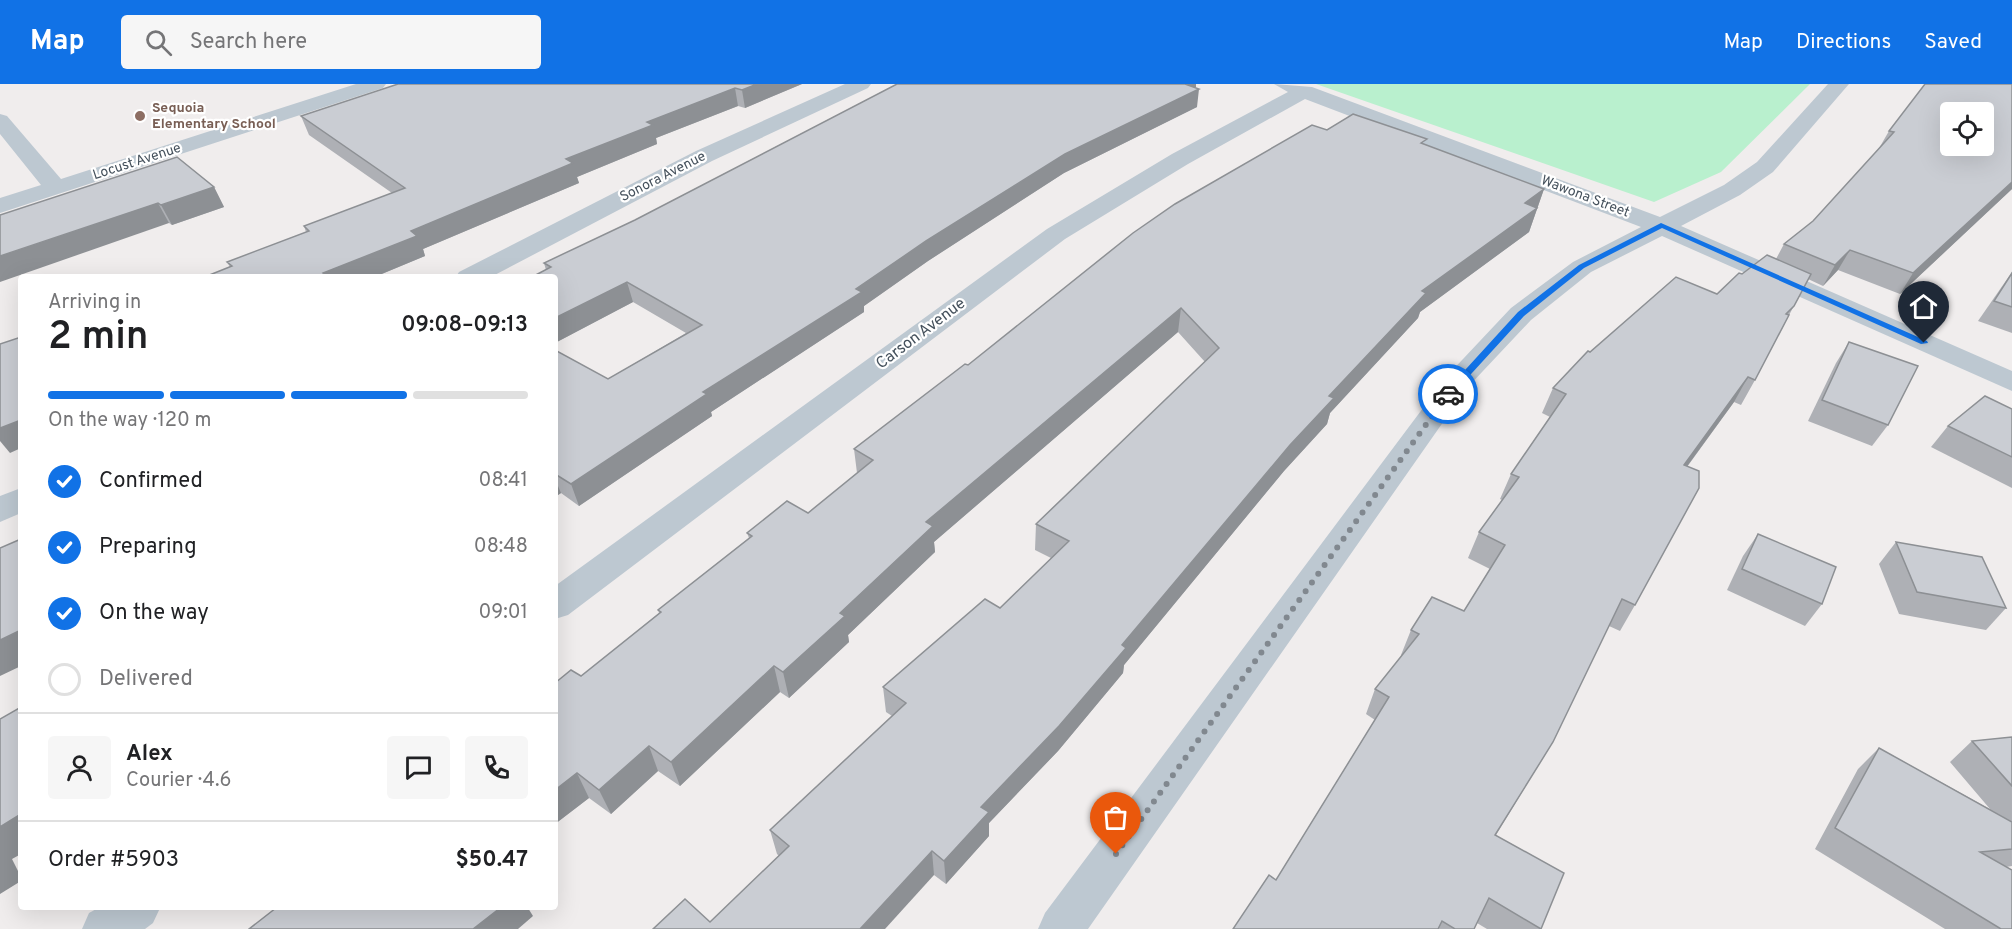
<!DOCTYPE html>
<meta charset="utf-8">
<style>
body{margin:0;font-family:Overpass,sans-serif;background:#f6f6f6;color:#202124;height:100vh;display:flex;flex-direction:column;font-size:22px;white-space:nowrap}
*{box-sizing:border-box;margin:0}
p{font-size:20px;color:#757577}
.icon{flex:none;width:33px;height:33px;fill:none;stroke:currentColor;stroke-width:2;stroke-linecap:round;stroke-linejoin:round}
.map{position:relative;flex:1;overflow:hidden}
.side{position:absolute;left:18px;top:190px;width:540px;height:636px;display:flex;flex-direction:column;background:#fff;border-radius:6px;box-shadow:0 6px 24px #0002}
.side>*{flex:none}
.buttons{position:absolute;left:1940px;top:18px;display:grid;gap:12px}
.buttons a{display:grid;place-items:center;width:54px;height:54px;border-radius:6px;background:#fff;box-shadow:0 6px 24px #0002;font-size:30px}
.pin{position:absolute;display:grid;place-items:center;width:51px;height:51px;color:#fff;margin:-62px -26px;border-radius:50% 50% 50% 0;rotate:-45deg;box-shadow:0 0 6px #0007}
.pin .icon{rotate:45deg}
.courier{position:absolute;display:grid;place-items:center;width:60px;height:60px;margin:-30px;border:4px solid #1172e6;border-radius:50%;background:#fff;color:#222;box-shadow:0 2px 8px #0007}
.headline em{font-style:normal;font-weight:600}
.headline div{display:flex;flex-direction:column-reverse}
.headline{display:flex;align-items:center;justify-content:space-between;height:102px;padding:0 30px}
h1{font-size:39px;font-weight:600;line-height:45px}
.bar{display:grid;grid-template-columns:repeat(4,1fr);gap:9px 6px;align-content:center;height:72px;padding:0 30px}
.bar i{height:8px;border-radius:4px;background:#e0e0e0}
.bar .current{background:#1172e6}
.bar p{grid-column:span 4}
.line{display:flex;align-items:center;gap:15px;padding:0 30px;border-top:2px solid #e0e0e0}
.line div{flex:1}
.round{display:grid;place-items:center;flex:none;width:63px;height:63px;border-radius:6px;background:#f6f6f6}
ol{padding:0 30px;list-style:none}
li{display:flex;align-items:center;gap:18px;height:66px}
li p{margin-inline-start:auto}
li .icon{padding:6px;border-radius:50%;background:#1172e6;color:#fff;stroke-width:4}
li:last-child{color:#757577}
li i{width:33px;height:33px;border:3px solid #e0e0e0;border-radius:50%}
header{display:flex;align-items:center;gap:36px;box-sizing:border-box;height:84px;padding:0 30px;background:#1172e6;color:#fff}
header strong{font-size:28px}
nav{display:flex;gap:33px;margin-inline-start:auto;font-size:21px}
.search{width:420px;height:54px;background:#f6f6f6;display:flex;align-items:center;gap:15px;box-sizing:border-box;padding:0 21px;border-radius:6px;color:#757577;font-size:22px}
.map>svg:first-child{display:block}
</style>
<header>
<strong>Map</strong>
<div class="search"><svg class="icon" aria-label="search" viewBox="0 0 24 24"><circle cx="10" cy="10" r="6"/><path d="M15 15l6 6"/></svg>Search here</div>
<nav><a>Map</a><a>Directions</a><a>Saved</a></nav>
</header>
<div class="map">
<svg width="2012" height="845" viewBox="0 0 2012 845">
<rect width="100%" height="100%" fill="#f0eded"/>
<polygon fill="#b9f0ce" points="1316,0 1810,0 1721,88 1654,118"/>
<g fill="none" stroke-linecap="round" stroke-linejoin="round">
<g fill="#bdc8d1" fill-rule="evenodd">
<polygon points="356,0 386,0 383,4 0,129 0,114 41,101 0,50 0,30 7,32 61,95"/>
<polygon points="845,0 871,0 868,4 712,77 489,194 455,194 459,188 696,67"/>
<polygon points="1274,0 1312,3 1660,133 1724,101 1757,78 1828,0 1849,0 1773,88 1740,111 1681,142 2012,287 2012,307 1662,152 1591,188 1531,236 1467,304 1088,845 1038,845 1045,829 1447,292 1511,224 1573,178 1641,143 1305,15 1188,80 1065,155 568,531 555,535 555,502 1047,145 1172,70 1288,8"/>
<polygon points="21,404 21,429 0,438 0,412"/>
<polygon points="98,824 160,824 153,839 145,845 82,845 89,829"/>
</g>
</g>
<g fill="#aeb0b5">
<polygon points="398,0 802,0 745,24 738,22 656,54 657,60 577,93 579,99 423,165 425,172 372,194 202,194 230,183 227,178 306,148 304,142 392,109 309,51 301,32"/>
<polygon points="897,0 1196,0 1196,3 1194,3 1197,23 1064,89 928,177 864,222 864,228 711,328 712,332 579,422 561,409 555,413 555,266 608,295 686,249 633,218 555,259 555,194 546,186 544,179 635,136"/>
<polygon points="2012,0 2012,105 1900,210 1838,186 1823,202 1808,195 1755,296 1741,321 1734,318 1687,383 1635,521 1620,547 1609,542 1538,682 1496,751 1541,845 1487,845 1477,839 1474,845 1233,845 1276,796 1375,636 1366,630 1375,605 1402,572 1401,571 1411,546 1464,527 1490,485 1468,474 1479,448 1502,416 1500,415 1511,390 1550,333 1542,329 1553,304 1590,268 1717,210 1742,190 1776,175 1784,160 1813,137 1878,66 1889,47"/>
<polygon points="1327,46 1426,61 1544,105 1529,148 1420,228 1418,234 1330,329 1327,340 1284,387 1124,581 1123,589 1058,667 989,739 989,752 946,800 934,791 710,838 779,772 777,770 770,746 892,632 886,628 883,603 1000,524 1051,474 1035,466 1036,440 1205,278 1178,248 934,458 935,468 848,551 849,558 789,614 780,608 680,702 658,687 611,730 589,714 555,740 555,599 581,592 659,529 658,526 749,454 747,449 808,429 857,389 854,365 968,281"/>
<polygon points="214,103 224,123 172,141 169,139 0,131"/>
<polygon points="2012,188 2012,249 1978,237"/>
<polygon points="1849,258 1888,341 1872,362 1808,337 1836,279"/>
<polygon points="2012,325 2012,404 1931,363 1948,342"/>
<polygon points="1758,450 1822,520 1805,542 1727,506 1743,472"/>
<polygon points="1896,458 2006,524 1986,546 1899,530 1879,480"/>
<polygon points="2012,653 2012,782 2006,783 2012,845 1945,845 1815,765 1858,685 1879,664 1990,725 1950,678 1972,657"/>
</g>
<g fill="#8d9094">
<polygon points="757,0 802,0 745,24 742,6"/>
<polygon points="1174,0 1196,0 1196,3 1172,14"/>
<polygon points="735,4 738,22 656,54 657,60 577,93 579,99 423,165 425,172 372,194 325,194 323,189 411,147 647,38"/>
<polygon points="1199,5 1197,23 1064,89 928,177 864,222 864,228 711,328 712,332 579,422 571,400 703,308 926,157 1065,70"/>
<polygon points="2012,98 2012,105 1900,210 1913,189"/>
<polygon points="214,103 224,123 172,141 161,121"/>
<polygon points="1544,105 1529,148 1420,228 1418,234 1330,329 1327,340 1284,387 1124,581 1123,589 1058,667 989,739 989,752 946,800 944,777 981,723 1122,561 1290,361 1329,312 1422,207 1525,119"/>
<polygon points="158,119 169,139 0,198 0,172"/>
<polygon points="1850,166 1838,186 1823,202 1835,181"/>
<polygon points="627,198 633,218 555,259 555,234"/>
<polygon points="1181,224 1178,248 934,458 935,468 848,551 849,558 789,614 783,588 926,438"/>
<polygon points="1748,293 1734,318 1669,407 1684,381"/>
<polygon points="21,336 21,364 10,369 0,357 0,344"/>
<polygon points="555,395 561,409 555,413"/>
<polygon points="21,546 21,582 0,592 0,556"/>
<polygon points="774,582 780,608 680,702 671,678"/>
<polygon points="649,662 658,687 611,730 599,706"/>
<polygon points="577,689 589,714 555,740 555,706"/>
<polygon points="21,730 21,770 12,775 21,793 21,797 0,810 0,743"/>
<polygon points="932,767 934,791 885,845 860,845"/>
<polygon points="500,824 528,824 533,832 518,845 473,845"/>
</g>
<g fill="#cacdd3" stroke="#8d9094" stroke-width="1.5" fill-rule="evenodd">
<polygon points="398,0 757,0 742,6 735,4 647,38 653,41 566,75 573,79 411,147 417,152 323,189 328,194 202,194 232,182 227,178 309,147 304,142 405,104 301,32"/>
<polygon points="897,0 1185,0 1199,5 1065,70 926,157 856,205 862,208 703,308 707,310 571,400 555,390 555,266 608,295 702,241 627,198 555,234 555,194 530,194 551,183 544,179 635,136"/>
<path d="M1925 0H2012V98L1913 189 1850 166 1835 181 1784 160 1813 137 1894 48 1889 47ZM1950 28H1983V62H1950Z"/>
<polygon points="1353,30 1427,55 1421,59 1544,105 1525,119 1537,124 1422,207 1426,209 1329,312 1334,314 1290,361 1122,561 1126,564 1059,642 981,723 989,728 944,777 932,767 860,845 653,845 685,815 710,838 789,762 770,746 906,619 883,603 985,515 1000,524 1069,457 1036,440 1219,264 1181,224 926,438 933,442 840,529 845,532 783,588 774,582 671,678 649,662 599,706 577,689 555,706 555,599 571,586 581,592 661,528 658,526 752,452 747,449 787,417 808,429 873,376 854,365 965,280 968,281 1133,149 1175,120 1312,41 1327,46"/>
<polygon points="177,73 214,103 161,121 158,119 0,172 0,131"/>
<polygon points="1767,171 1811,190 1794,222 1786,230 1789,231 1755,296 1748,293 1684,381 1699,387 1699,404 1635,521 1622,515 1553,658 1495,751 1564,789 1541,845 1489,814 1474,845 1455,845 1442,837 1438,845 1233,845 1269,791 1276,796 1389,613 1375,605 1419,550 1411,546 1432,513 1464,527 1505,461 1479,448 1519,393 1511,390 1566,310 1553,304 1588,267 1590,268 1676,193 1717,210 1739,189 1742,190"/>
<polygon points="2012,189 2012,223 1994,217"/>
<polygon points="21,253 21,336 0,344 0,260"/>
<polygon points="1849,258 1918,282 1888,341 1822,316"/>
<polygon points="1985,312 2012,325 2012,373 1948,342"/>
<polygon points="1758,450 1836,483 1822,520 1742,485"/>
<polygon points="21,455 21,546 0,556 0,464"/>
<polygon points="1896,458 1982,473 2006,524 1917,508"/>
<polygon points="21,623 21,730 0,743 0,635"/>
<polygon points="2012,653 2012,702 1972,657"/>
<polygon points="1879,664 2012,738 2012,765 1980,768 2012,786 2012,845 2001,845 1835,744"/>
<polygon points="276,824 500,824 473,845 249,845"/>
</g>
<polygon fill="#1172e6" points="1661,139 1927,257 1928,259 1921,260 1662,144 1584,184 1524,232 1451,312 1445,312 1445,308 1518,228 1579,181"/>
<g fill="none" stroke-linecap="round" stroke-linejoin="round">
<polyline stroke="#81888f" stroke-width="6" stroke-dasharray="0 10.8" points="1116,770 1448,310"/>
</g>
<circle fill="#8d6e63" stroke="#fff" stroke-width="2" cx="140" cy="32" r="6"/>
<g text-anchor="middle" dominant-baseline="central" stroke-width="4.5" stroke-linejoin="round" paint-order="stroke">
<g font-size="14" font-weight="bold" fill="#785e54" stroke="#fff" text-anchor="start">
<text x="152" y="24">Sequoia<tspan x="152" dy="16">Elementary School</tspan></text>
</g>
<g font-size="14" fill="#45515c" stroke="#fff">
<text transform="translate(137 78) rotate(-18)">Locust Avenue</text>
<text transform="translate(663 93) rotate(-27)">Sonora Avenue</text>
<text transform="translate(1585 113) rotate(21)">Wawona Street</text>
</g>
<g font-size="16" fill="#45515c" stroke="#fff">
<text transform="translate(921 250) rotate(-37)">Carson Avenue</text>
</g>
</g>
</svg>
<div class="buttons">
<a><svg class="icon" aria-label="locate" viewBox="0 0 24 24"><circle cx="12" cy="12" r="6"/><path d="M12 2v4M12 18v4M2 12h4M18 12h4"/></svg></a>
</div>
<div class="pin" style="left:1116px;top:770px;background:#ea580c"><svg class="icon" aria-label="bag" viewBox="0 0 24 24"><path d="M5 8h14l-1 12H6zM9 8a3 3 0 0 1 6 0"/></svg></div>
<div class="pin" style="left:1924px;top:259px;background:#1f2937"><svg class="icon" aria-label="home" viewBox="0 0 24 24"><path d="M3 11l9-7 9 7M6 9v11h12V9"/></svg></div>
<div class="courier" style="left:1448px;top:310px"><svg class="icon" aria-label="car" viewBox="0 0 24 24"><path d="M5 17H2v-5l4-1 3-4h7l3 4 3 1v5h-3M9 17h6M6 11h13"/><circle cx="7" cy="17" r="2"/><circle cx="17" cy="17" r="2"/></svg></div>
<section class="side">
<div class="headline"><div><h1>2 min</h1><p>Arriving in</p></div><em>09:08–09:13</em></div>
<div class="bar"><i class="current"></i><i class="current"></i><i class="current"></i><i></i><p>On the way · 120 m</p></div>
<ol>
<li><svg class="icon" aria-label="check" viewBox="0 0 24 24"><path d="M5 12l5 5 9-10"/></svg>Confirmed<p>08:41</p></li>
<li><svg class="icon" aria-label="check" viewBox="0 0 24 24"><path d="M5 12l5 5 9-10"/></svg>Preparing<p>08:48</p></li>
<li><svg class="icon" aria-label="check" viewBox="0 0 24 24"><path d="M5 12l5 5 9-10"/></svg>On the way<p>09:01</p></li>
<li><i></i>Delivered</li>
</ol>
<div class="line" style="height:108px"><a class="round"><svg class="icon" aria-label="person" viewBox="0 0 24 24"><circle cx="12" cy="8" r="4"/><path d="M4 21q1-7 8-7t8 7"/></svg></a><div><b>Alex</b><p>Courier · 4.6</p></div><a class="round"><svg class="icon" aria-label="chat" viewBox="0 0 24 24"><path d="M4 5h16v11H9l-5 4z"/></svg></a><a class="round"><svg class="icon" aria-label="phone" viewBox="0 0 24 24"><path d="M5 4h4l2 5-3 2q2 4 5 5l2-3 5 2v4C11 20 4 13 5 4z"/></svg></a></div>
<div class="line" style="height:78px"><div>Order #5903</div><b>$50.47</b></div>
</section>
</div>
